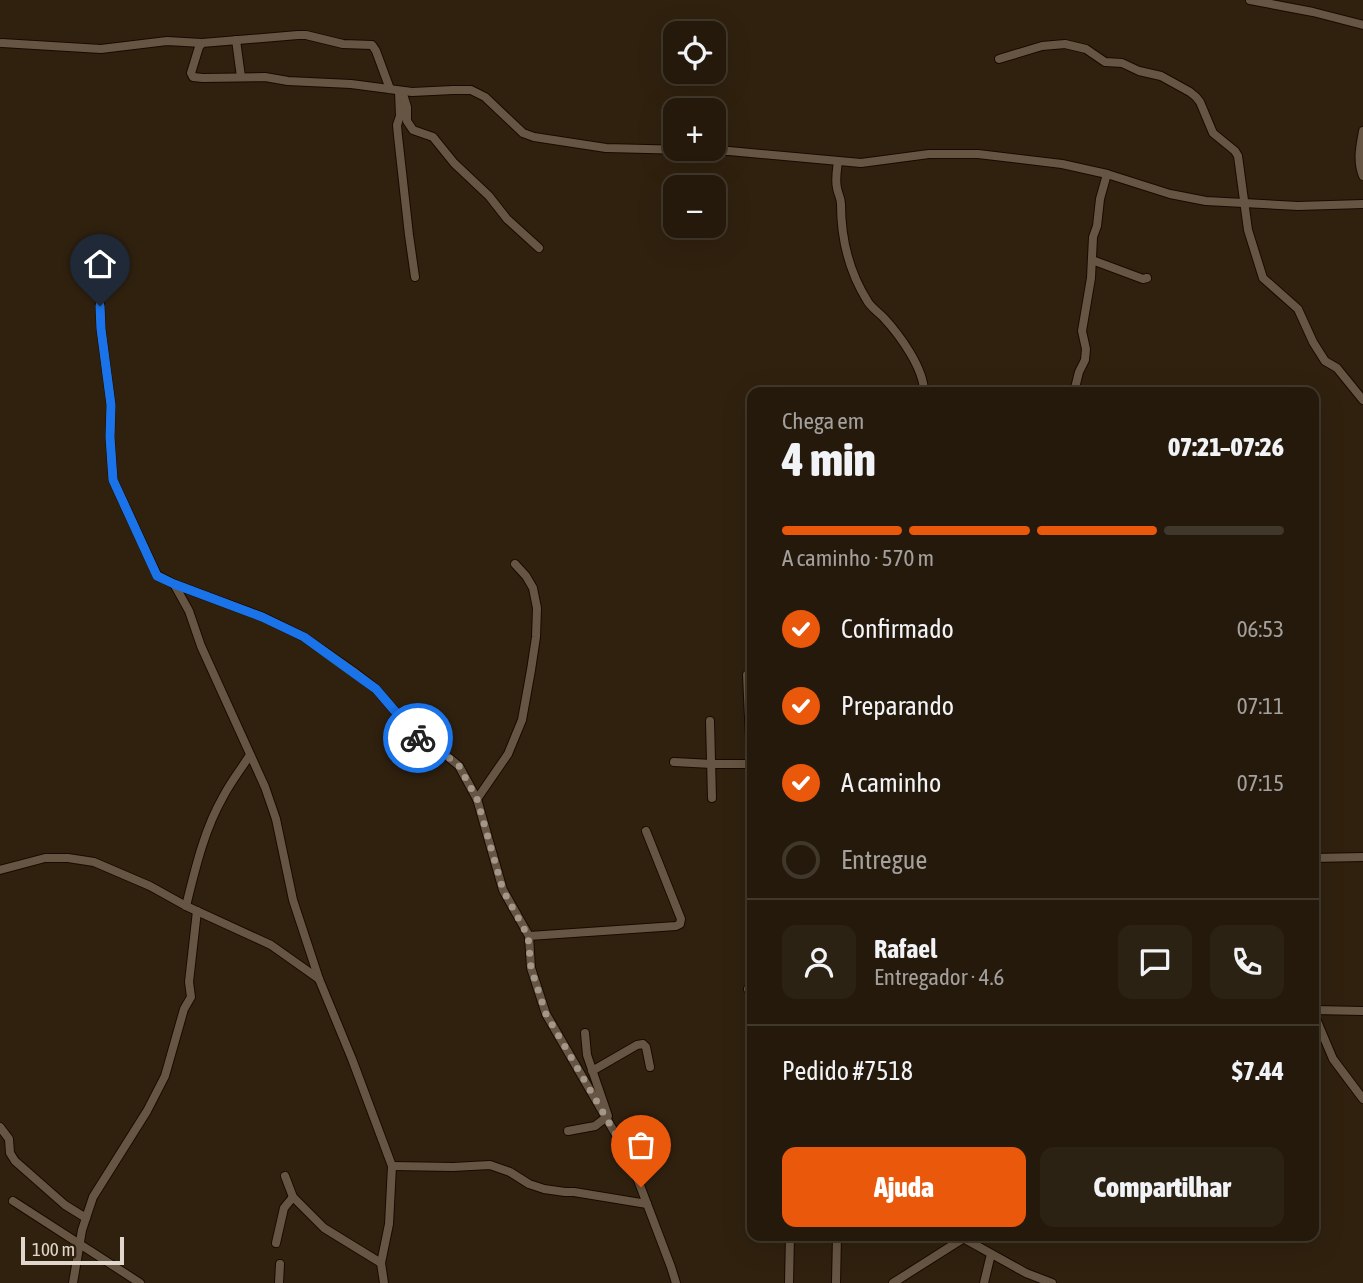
<!DOCTYPE html>
<html lang="pt">
<meta charset="utf-8">
<style>
body{margin:0;font-family:"Asap Condensed",sans-serif;background:#2c2214;color:#f1f3f6;height:100vh;display:flex;flex-direction:column;font-size:26px;white-space:nowrap}
*{box-sizing:border-box;margin:0}
p{font-size:23px;color:#a3a09d}
.icon{flex:none;width:38px;height:38px;fill:none;stroke:currentColor;stroke-width:2;stroke-linecap:round;stroke-linejoin:round}
.map{position:relative;flex:1;overflow:hidden}
.side{position:absolute;left:747px;top:387px;width:572px;height:854px;display:flex;flex-direction:column;background:#24190b;border-radius:14px;box-shadow:0 7px 28px #0002,0 0 0 2px #41382c}
.side>*{flex:none}
.buttons{position:absolute;left:663px;top:21px;display:grid;gap:14px}
.buttons a{display:grid;place-items:center;width:63px;height:63px;border-radius:14px;background:#24190b;box-shadow:0 7px 28px #0002,0 0 0 2px #41382c;font-size:35px}
.scale{position:absolute;left:21px;bottom:18px;width:103px;box-sizing:border-box;padding-left:7px;border:4px solid #e1d6cb;border-top:0;font-size:19px;line-height:24px;white-space:nowrap;color:#e1d6cb;-webkit-text-stroke:5px #30210f;paint-order:stroke}
.pin{position:absolute;display:grid;place-items:center;width:60px;height:60px;color:#fff;margin:-72px -30px;border-radius:50% 50% 50% 0;rotate:-45deg;box-shadow:0 0 7px #0007}
.pin .icon{rotate:45deg}
.courier{position:absolute;display:grid;place-items:center;width:70px;height:70px;margin:-35px;border:5px solid #1a73e8;border-radius:50%;background:#fff;color:#222;box-shadow:0 2px 9px #0007}
.headline em{font-style:normal;font-weight:800}
.headline div{display:flex;flex-direction:column-reverse}
.headline{display:flex;align-items:center;justify-content:space-between;height:119px;padding:0 35px}
h1{font-size:46px;font-weight:800;line-height:52px}
.bar{display:grid;grid-template-columns:repeat(4,1fr);gap:10px 7px;align-content:center;height:84px;padding:0 35px}
.bar i{height:9px;border-radius:5px;background:#41382c}
.bar .selected{background:#ea580c}
.bar p{grid-column:span 4}
.line{display:flex;align-items:center;gap:18px;padding:0 35px;border-top:2px solid #41382c}
.line div{flex:1}
.round{display:grid;place-items:center;flex:none;width:74px;height:74px;border-radius:14px;background:#2c2214}
ol{padding:0 35px;list-style:none}
li{display:flex;align-items:center;gap:21px;height:77px}
li p{margin-inline-start:auto}
li .icon{padding:7px;border-radius:50%;background:#ea580c;color:#fff;stroke-width:4}
li:last-child{color:#a3a09d}
li i{width:38px;height:38px;border:4px solid #41382c;border-radius:50%}
.button{display:flex;gap:14px;margin-top:auto;padding:14px 35px}
.button a{flex:1;height:80px;border-radius:14px;background:#ea580c;color:#fff;font-size:28px;font-weight:800;line-height:80px;text-align:center}
.button a+a{background:#2c2214;color:#f1f3f6}
.map>svg:first-child{display:block}
</style>
<div class="map">
<svg width="1363" height="1283" viewBox="0 0 1363 1283">
<rect width="100%" height="100%" fill="#30210f"/>
<g fill="none" stroke-linecap="round" stroke-linejoin="round">
<g stroke="#180a00" stroke-width="10">
<g id="minor">
<polyline points="1250,0 1313,12 1363,25"/>
<polyline points="236,40 241,77"/>
<polyline points="2,43 101,49 167,41 202,43"/>
<polyline points="999,59 1042,46 1065,44 1086,49 1105,62 1122,63 1139,71 1161,76 1190,92 1196,97 1200,102 1213,133 1235,151 1238,156 1248,230 1263,278 1298,309 1313,342 1325,361 1337,368 1363,400"/>
<polyline points="390,89 376,51 372,45 343,44 306,35 298,35 202,43 199,47 191,73 193,77 203,78 265,77 288,81 351,84 412,92 453,90 471,90 485,97 523,133 534,137 606,148 729,151 861,163 929,154 978,154 1062,164 1107,174 1170,194 1206,201 1298,206 1363,204"/>
<polyline points="399,91 400,116 397,125 398,136 409,235 415,277"/>
<polyline points="402,91 407,107 407,121 413,130 433,137 454,163 489,196 507,219 539,248"/>
<path d="M1363 131C1360 147 1357 161 1363 176"/>
<path d="M838 161C837 170 835 179 837 188 838 194 841 198 841 204 841 239 849 272 868 302 872 308 878 312 883 317 899 334 924 368 924 392"/>
<polyline points="1092,260 1143,279 1147,278"/>
<polyline points="99,282 101,329 111,405 110,437 113,480 157,575 174,584 189,611 201,646 265,787 276,819 293,900 319,979 352,1059 392,1166 389,1224 381,1263 384,1283"/>
<polyline points="1074,392 1079,372 1085,360 1086,349 1082,331 1091,278 1093,237 1097,226 1100,199 1107,174"/>
<polyline points="515,564 526,576 533,588 537,608 536,637 531,670 522,720 508,754 477,799 503,890 529,936 531,968 546,1014 630,1159 671,1267 676,1283"/>
<polyline points="174,584 263,617 304,637 353,671 376,689 418,738 435,751 447,756 459,766 477,799"/>
<polyline points="747,675 752,781"/>
<polyline points="710,721 712,798"/>
<polyline points="674,762 712,764 752,764"/>
<polyline points="1314,858 1363,857"/>
<polyline points="0,870 45,858 68,858 94,862 150,886 186,906 271,945 319,979"/>
<path d="M186 906C195 870 204 830 223 797 230 783 241 769 250 755"/>
<polyline points="529,936 676,926 680,924 681,919 646,831"/>
<polyline points="748,989 752,989"/>
<polyline points="1314,1010 1363,1011"/>
<polyline points="1314,1014 1333,1059 1363,1099"/>
<polyline points="592,1071 637,1045 643,1044 646,1047 650,1067"/>
<polyline points="751,1089 752,1089"/>
<polyline points="0,1127 9,1139 10,1153 15,1161 65,1205 86,1218"/>
<polyline points="568,1131 595,1126 608,1116 587,1055 585,1033"/>
<polyline points="392,1166 453,1167 490,1165 510,1172 529,1184 544,1189 565,1192 574,1192 647,1204"/>
<polyline points="285,1176 293,1197 324,1228 381,1263"/>
<polyline points="13,1201 140,1283"/>
<polyline points="963,1238 1026,1273 1052,1283"/>
<polyline points="276,1243 284,1208 293,1197"/>
<polyline points="73,1283 82,1230 93,1197 147,1111 165,1076 184,1009 191,997 189,982 197,911"/>
<polyline points="279,1283 280,1264"/>
<polyline points="789,1283 790,1236"/>
<polyline points="836,1283 837,1236"/>
<polyline points="893,1283 967,1236"/>
<polyline points="984,1283 991,1254"/>
</g>
</g>
<use href="#minor" stroke="#665542" stroke-width="8"/>
</g>
<g fill="none" stroke-linecap="round" stroke-linejoin="round">
<polyline stroke="#a39789" stroke-width="7" stroke-dasharray="0 12.6" points="418,738 435,751 447,756 459,766 477,799 503,890 528,936 531,968 546,1014 630,1159 641,1187"/>
<polyline stroke="#1a73e8" stroke-width="9" points="100,306 101,329 111,405 110,437 113,480 157,576 174,584 262,617 304,637 376,689 418,738"/>
</g>
</svg>
<div class="buttons">
<a><svg class="icon" aria-label="locate" viewBox="0 0 24 24"><circle cx="12" cy="12" r="6"/><path d="M12 2v4M12 18v4M2 12h4M18 12h4"/></svg></a>
<a>+</a>
<a>−</a>
</div>
<div class="scale">100 m</div>
<div class="pin" style="left:641px;top:1187px;background:#ea580c"><svg class="icon" aria-label="bag" viewBox="0 0 24 24"><path d="M5 8h14l-1 12H6zM9 8a3 3 0 0 1 6 0"/></svg></div>
<div class="pin" style="left:100px;top:306px;background:#1f2937"><svg class="icon" aria-label="home" viewBox="0 0 24 24"><path d="M3 11l9-7 9 7M6 9v11h12V9"/></svg></div>
<div class="courier" style="left:418px;top:738px"><svg class="icon" aria-label="bike" viewBox="0 0 24 24"><circle cx="6" cy="16" r="4"/><circle cx="18" cy="16" r="4"/><path d="M6 16l4-8h5l3 8M10 8l3 8H6M13 5h3"/></svg></div>
<section class="side">
<div class="headline"><div><h1>4 min</h1><p>Chega em</p></div><em>07:21–07:26</em></div>
<div class="bar"><i class="selected"></i><i class="selected"></i><i class="selected"></i><i></i><p>A caminho · 570 m</p></div>
<ol>
<li><svg class="icon" aria-label="check" viewBox="0 0 24 24"><path d="M5 12l5 5 9-10"/></svg>Confirmado<p>06:53</p></li>
<li><svg class="icon" aria-label="check" viewBox="0 0 24 24"><path d="M5 12l5 5 9-10"/></svg>Preparando<p>07:11</p></li>
<li><svg class="icon" aria-label="check" viewBox="0 0 24 24"><path d="M5 12l5 5 9-10"/></svg>A caminho<p>07:15</p></li>
<li><i></i>Entregue</li>
</ol>
<div class="line" style="height:126px"><a class="round"><svg class="icon" aria-label="person" viewBox="0 0 24 24"><circle cx="12" cy="8" r="4"/><path d="M4 21q1-7 8-7t8 7"/></svg></a><div><b>Rafael</b><p>Entregador · 4.6</p></div><a class="round"><svg class="icon" aria-label="chat" viewBox="0 0 24 24"><path d="M4 5h16v11H9l-5 4z"/></svg></a><a class="round"><svg class="icon" aria-label="phone" viewBox="0 0 24 24"><path d="M5 4h4l2 5-3 2q2 4 5 5l2-3 5 2v4C11 20 4 13 5 4z"/></svg></a></div>
<div class="line" style="height:91px"><div>Pedido #7518</div><b>$7.44</b></div>
<div class="button"><a>Ajuda</a><a>Compartilhar</a></div>
</section>
</div>
